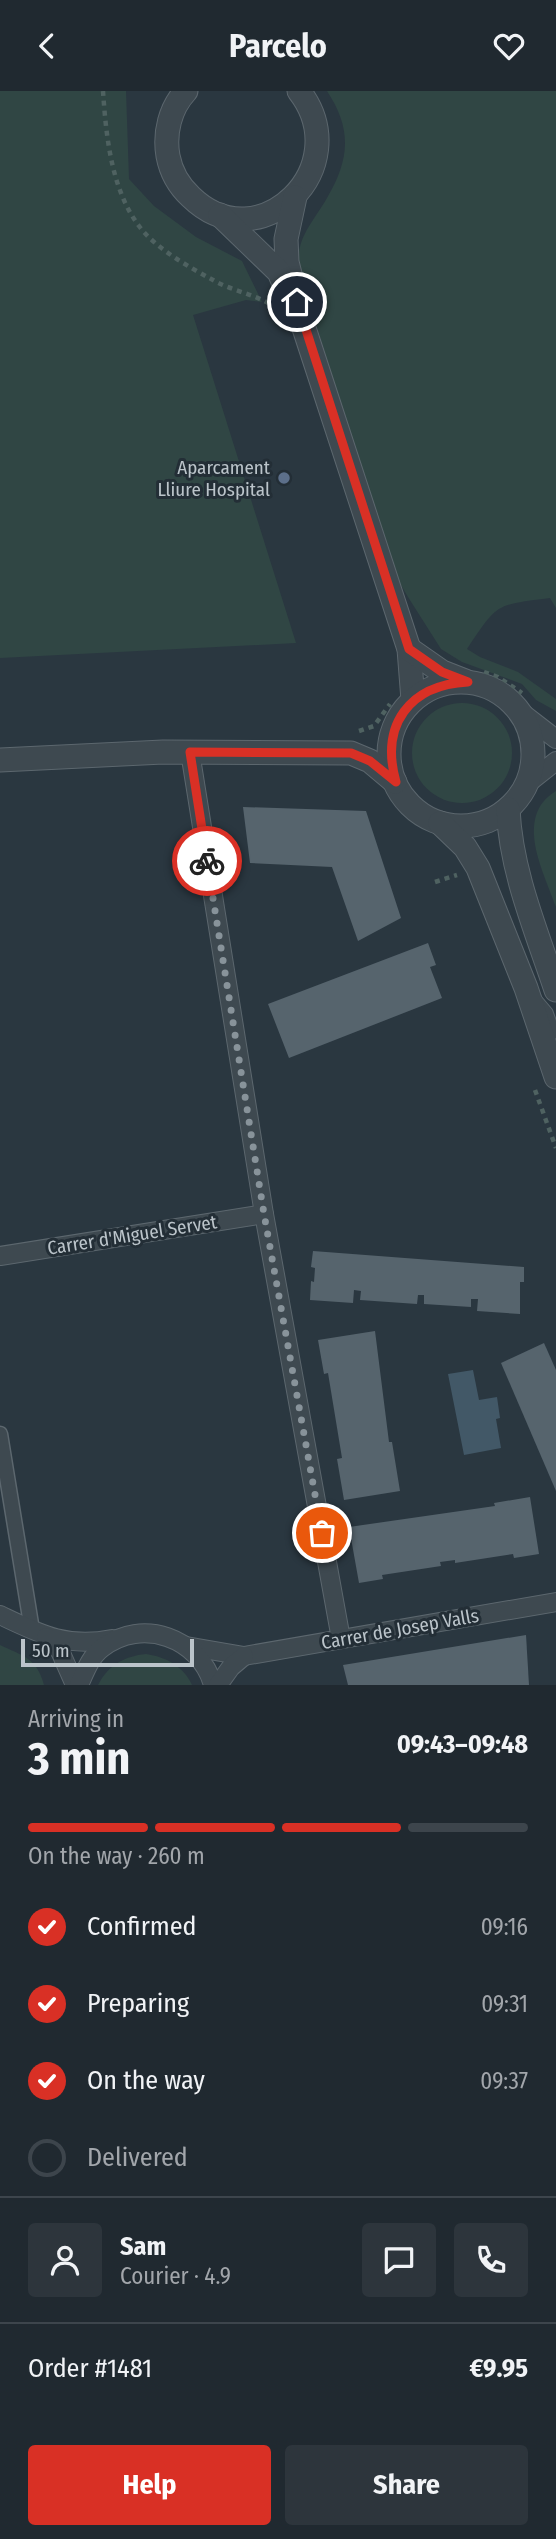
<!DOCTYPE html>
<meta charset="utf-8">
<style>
body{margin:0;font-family:"Fira Sans Condensed",sans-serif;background:#2d353c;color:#f1f3f6;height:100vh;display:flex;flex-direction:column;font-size:26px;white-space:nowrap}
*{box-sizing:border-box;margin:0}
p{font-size:23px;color:#a2a6ab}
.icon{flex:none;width:38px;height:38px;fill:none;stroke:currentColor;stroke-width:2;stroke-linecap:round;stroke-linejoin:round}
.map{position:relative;height:1594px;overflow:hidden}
.side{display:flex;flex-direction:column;background:#202930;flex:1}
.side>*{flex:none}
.scale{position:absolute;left:21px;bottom:18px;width:173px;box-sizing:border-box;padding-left:7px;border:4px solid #bbc4ca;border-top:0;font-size:19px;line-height:24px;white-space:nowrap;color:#bbc4ca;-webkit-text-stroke:5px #232e36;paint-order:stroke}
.pin{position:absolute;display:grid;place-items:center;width:60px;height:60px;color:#fff;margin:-30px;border:4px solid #fff;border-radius:50%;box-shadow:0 2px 7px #0007}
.courier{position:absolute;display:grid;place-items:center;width:70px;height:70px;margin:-35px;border:5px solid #d93025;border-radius:50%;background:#fff;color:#222;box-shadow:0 2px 9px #0007}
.summary em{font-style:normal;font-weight:700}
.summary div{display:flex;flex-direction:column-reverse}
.summary{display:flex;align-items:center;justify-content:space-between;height:119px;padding:0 28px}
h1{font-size:46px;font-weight:700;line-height:52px}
.bar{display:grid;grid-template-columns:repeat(4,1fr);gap:10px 7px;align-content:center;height:84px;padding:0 28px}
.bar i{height:9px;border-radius:5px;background:#3d454c}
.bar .active{background:#d93025}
.bar p{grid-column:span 4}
.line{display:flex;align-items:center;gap:18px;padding:0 28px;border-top:2px solid #3d454c}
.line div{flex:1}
.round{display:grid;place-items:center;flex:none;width:74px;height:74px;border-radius:7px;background:#2d353c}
ol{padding:0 28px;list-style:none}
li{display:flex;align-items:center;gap:21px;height:77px}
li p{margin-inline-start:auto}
li .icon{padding:7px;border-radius:50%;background:#d93025;color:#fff;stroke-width:4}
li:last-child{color:#a2a6ab}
li i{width:38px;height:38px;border:4px solid #3d454c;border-radius:50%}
.button{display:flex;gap:14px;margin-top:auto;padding:14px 28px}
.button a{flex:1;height:80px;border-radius:7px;background:#d93025;color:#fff;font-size:28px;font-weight:700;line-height:80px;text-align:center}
.button a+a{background:#2d353c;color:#f1f3f6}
header{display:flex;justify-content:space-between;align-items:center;height:91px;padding:0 28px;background:#202930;font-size:32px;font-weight:700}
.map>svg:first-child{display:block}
</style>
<header><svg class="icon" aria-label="back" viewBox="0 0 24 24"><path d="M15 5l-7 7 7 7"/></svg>Parcelo<svg class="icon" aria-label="heart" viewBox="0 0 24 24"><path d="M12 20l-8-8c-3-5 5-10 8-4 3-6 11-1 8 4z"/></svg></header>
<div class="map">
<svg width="556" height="1594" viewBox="0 0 556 1594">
<rect width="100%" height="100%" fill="#2a3740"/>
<g fill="#304644">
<polygon points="0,0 126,0 129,88 154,115 196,146 242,170 262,211 246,209 193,224 296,552 0,567"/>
<path d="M327 0H556V517L550 507C495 514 498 512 467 558L480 566 518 581 556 608V620L536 609 522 593 462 571 441 558 408 506 394 482 298 176C297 145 312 133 327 107 350 68 352 38 327 0Z"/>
<circle cx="462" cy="662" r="50"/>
<path d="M556 700V816C544 781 513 726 556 700Z"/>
<path d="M0 1554C23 1565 37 1567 44 1594H0Z"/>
<path d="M146 1563C166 1566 183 1575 192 1594H98C108 1574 125 1565 146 1563Z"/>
</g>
<polygon fill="#425867" points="473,1279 479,1309 497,1306 500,1327 496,1328 501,1357 464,1364 448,1283"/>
<g fill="#56646d">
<polygon points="243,716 366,720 401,827 358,850 332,776 250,772"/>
<polygon points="428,852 436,874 430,876 442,907 289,967 268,913"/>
<polygon points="313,1160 524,1176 524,1191 520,1191 520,1223 477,1220 478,1208 471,1208 471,1216 424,1213 424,1204 418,1204 417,1213 360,1209 361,1200 354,1199 353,1212 310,1209 311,1190 314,1191 315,1177 311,1176"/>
<polygon points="375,1240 389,1351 392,1351 400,1400 344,1409 337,1368 342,1367 328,1282 324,1283 318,1249"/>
<polygon points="544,1252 556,1279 556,1400 501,1272"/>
<polygon points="530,1406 539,1463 514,1467 513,1463 455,1472 455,1469 440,1471 441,1475 382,1484 383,1488 359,1492 349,1436 495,1415 494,1412"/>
<polygon points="526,1544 529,1594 348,1594 343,1574"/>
</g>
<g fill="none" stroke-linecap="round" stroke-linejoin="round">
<g stroke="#5c676e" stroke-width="11">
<polyline id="service" points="537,908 548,921 556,943"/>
</g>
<g stroke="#5c676e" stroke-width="17">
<polyline id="pedestrian" points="0,1343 32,1539"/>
</g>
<g stroke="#5c676e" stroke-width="20">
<g id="minor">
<polyline points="521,621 556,648"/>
<polyline points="190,661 264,1123 341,1548"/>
<polyline points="527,693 556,670"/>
<polyline points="0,1165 264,1123"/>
<path d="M0 1524C40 1543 66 1557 112 1548"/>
<polyline points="46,1546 60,1560 75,1594"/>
<polyline points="186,1555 244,1565 556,1511"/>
<path d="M79 1594C85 1581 90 1566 102 1557 142 1526 200 1547 213 1594"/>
<polyline points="218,1594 231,1576 244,1565"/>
</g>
</g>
<g stroke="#5c676e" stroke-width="25">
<g id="tertiary">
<path d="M186 0C170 17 164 42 168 65 171 81 179 95 191 106 259 172 358 76 299 0"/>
<polyline points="295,106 286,148 287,171 302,231 409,558 413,609"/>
<polyline points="220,124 279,181 287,200"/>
<polyline points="409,558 442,581 465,590"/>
<circle cx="461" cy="663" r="72"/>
<polyline points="0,669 163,661 351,662 370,670 395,691"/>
<path d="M508 718C511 781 536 839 556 899"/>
<polyline points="440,732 465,756 478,777 526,897 556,986"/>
</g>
</g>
<g stroke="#4f6261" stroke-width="4.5" stroke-dasharray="5 5" stroke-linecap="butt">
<path d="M103 0C106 44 111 98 139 135 155 157 189 176 213 189 230 199 250 202 268 212"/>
<polyline points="484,581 498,586 522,602"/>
<polyline points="359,640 374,635 390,613"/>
<polyline points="435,791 457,784"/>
<polyline points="535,999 556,1057"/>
</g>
<use href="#service" stroke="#3e4950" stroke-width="9"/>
<use href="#pedestrian" stroke="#3e4950" stroke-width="14"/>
<use href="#minor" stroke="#3e4950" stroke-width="18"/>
<use href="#tertiary" stroke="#3e4950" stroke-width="23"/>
</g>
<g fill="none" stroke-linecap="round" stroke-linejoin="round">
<polyline stroke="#88939a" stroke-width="7" stroke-dasharray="0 12.6" points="207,770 264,1123 322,1442"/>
<path stroke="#d93025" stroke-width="9" d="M207 770 190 661 351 662 370 670 396 691C380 634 409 594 468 591L442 581 409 558 297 211"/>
</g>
<circle fill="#5c6f8a" stroke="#232e36" stroke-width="2.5" cx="284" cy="387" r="7"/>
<g text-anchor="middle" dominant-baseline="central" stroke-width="6" stroke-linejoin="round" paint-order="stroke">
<g font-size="19" fill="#bbc4ca" stroke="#232e36" text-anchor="end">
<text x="270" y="376">Aparcament<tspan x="270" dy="22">Lliure Hospital</tspan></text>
</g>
<g font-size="19" fill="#bbc4ca" stroke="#232e36">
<text transform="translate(132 1144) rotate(-9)">Carrer d'Miguel Servet</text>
<text transform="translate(400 1538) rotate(-10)">Carrer de Josep Valls</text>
</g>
</g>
</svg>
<div class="scale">50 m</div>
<div class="pin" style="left:322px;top:1442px;background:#ea580c"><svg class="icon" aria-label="bag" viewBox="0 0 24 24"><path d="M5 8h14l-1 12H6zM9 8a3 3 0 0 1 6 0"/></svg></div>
<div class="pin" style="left:297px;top:211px;background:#1f2937"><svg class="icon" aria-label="home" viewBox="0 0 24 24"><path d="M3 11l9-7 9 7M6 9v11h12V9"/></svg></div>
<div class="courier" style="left:207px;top:770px"><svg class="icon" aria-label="bike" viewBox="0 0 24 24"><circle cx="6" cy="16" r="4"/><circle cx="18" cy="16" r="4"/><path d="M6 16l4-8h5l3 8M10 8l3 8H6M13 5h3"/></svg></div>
</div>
<section class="side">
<div class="summary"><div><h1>3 min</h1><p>Arriving in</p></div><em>09:43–09:48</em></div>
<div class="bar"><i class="active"></i><i class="active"></i><i class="active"></i><i></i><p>On the way · 260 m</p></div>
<ol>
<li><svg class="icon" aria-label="check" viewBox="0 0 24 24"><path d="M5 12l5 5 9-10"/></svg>Confirmed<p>09:16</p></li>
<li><svg class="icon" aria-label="check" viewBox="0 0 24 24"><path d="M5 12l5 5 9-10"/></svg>Preparing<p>09:31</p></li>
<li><svg class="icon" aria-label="check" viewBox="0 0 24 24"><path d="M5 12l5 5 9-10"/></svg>On the way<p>09:37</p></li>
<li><i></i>Delivered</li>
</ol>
<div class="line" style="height:126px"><a class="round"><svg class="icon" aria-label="person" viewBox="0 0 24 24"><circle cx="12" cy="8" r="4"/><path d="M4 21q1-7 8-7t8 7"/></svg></a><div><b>Sam</b><p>Courier · 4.9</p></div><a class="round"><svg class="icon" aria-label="chat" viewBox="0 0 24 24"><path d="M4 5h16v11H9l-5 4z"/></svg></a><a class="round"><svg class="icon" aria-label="phone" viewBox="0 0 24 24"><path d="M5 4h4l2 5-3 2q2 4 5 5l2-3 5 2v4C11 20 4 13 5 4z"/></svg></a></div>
<div class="line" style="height:91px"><div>Order #1481</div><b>€9.95</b></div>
<div class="button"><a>Help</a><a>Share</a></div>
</section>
